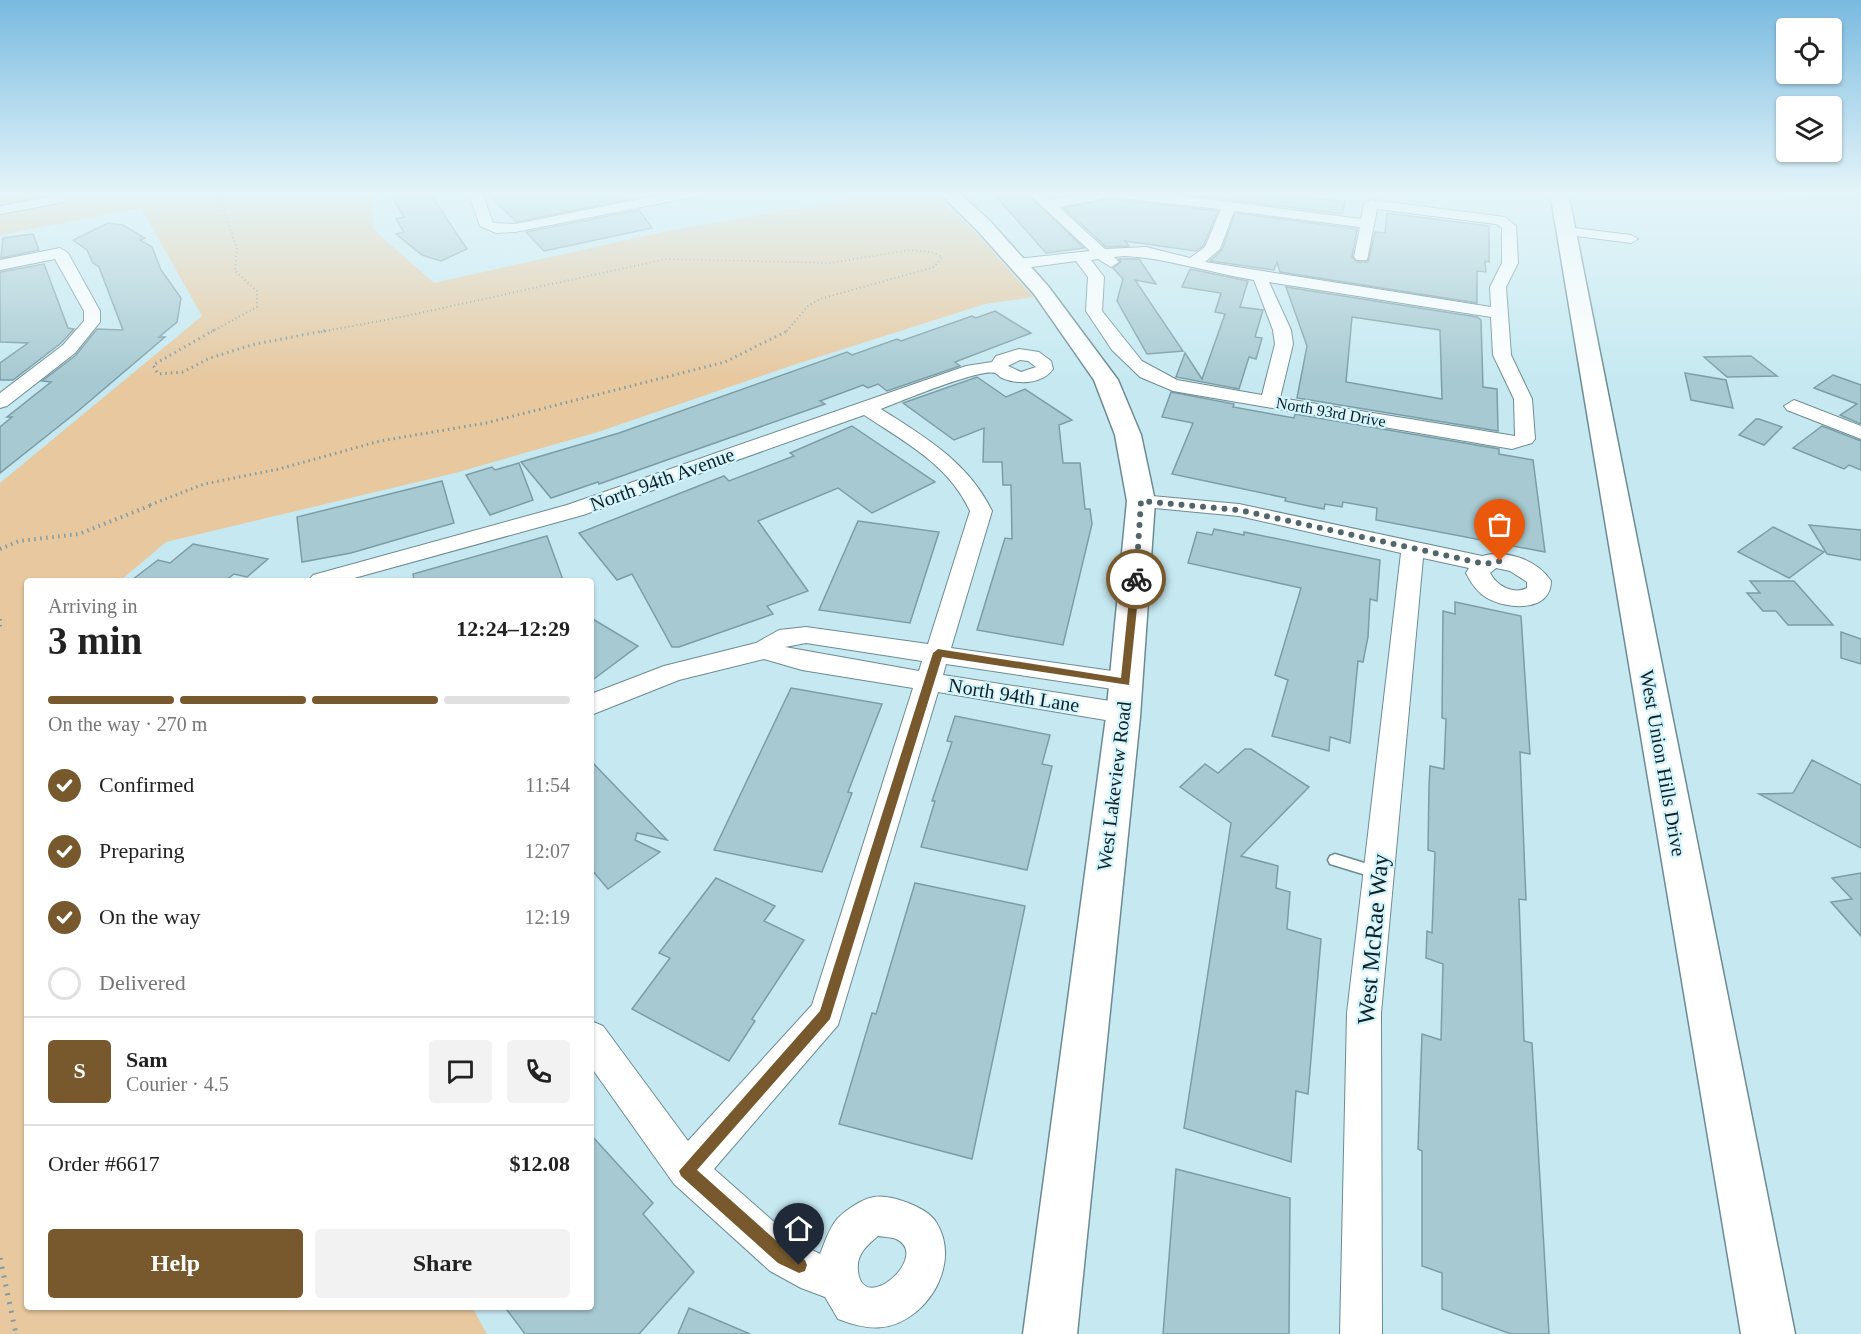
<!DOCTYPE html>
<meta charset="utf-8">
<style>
body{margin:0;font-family:"Times New Roman",serif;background:#f2f2f2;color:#222;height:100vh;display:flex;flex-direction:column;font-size:22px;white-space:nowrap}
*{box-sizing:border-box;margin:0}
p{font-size:20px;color:#767676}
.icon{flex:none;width:33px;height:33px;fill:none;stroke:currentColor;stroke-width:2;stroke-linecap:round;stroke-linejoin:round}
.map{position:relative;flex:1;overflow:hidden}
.panel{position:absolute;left:24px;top:578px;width:570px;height:732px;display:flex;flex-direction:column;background:#fff;border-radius:6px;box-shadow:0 2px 4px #0004}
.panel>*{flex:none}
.controls{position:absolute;left:1776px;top:18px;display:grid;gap:12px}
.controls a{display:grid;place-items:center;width:66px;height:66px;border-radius:6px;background:#fff;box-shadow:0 2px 4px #0004;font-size:30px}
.pin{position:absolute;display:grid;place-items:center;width:51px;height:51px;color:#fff;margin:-62px -26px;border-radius:50% 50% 50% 0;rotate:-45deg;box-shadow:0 0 6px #0007}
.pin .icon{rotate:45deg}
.courier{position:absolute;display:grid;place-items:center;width:60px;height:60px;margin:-30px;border:4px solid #77592d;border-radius:50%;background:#fff;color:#222;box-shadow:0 2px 8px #0007}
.headline em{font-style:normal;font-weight:700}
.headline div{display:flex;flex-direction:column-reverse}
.headline{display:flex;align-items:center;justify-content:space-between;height:102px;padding:0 24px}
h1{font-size:39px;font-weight:700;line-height:45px}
.bar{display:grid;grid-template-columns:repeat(4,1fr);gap:9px 6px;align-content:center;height:72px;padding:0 24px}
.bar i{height:8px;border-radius:4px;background:#e0e0e0}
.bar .selected{background:#77592d}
.bar p{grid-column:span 4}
.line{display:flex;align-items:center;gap:15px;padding:0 24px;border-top:2px solid #e0e0e0}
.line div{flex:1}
.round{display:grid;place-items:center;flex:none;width:63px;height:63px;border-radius:6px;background:#f2f2f2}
ol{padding:0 24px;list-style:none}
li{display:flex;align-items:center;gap:18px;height:66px}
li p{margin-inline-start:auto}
li .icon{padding:6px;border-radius:50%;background:#77592d;color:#fff;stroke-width:4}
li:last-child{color:#767676}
li i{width:33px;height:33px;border:3px solid #e0e0e0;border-radius:50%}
.cta{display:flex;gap:12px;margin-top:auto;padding:12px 24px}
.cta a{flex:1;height:69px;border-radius:6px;background:#77592d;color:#fff;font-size:24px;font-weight:700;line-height:69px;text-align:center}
.cta a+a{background:#f2f2f2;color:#222}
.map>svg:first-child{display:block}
</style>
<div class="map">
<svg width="1861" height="1334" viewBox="0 0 1861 1334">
<rect width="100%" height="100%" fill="#c6e9f1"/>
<polygon fill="#b1dce7" points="1738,192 1861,192 1861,206"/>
<polygon fill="#e7c89f" points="0,192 372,192 373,229 434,283 663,232 891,192 931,192 977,234 1033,297 985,304 793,365 598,432 455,473 166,542 121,580 27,580 27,1306 472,1307 487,1334 0,1334 0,483 202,316 141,208 0,235"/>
<g fill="#a7c9d1" stroke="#7c9da5" stroke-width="1.5" fill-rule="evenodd">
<polygon points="389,192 429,192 467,249 441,261 422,255 396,234 404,232 396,219 404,217"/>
<polygon points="487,192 626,192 631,199 516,222"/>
<polygon points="992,192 1025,192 1084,248 1046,253"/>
<polygon points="1171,192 1267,192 1345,202 1342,214"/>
<polygon points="1111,199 1218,211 1203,246 1196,251 1125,241 1129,246 1106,247 1064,208"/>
<polygon points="639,210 652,228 544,251 526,232"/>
<polygon points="1235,213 1357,229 1352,257 1357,262 1368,262 1375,232 1385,233 1387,213 1489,226 1489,262 1485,261 1486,272 1477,271 1477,303 1280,272 1277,262 1274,270 1210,261 1222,250"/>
<polygon points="108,223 123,225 145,238 140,240 152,247 161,270 181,298 177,322 159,337 165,337 78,411 0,473 0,427 12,417 7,417 51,382 42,381 76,355 97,329 123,330 99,267 93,263 87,250 73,240"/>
<polygon points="33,234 39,250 1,258 3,238"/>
<polygon points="1119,259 1139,259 1156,284 1135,280 1183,351 1147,354 1117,301 1123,279 1113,268 1121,262"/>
<polygon points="44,264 68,328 74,329 61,343 13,380 0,380 0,363 28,343 0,342 0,272"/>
<polygon points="1190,269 1248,281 1240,307 1263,310 1255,337 1262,338 1256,359 1249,357 1239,389 1176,377 1185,353 1202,379 1225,314 1215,312 1221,293 1182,287"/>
<path d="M1286 287 1477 317 1481 320 1483 387 1497 389 1498 431 1297 398 1307 346ZM1352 317 1440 330 1442 399 1346 382Z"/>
<polygon points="995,311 1031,333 955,362 960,366 887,391 878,384 868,388 863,385 820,401 825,404 599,484 598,482 551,498 521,462 619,433 847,352 852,355 897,339 901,341 972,316 976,318"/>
<polygon points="1751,356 1777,376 1727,377 1704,357"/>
<polygon points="1685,373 1726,380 1733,408 1691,400"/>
<polygon points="1833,375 1861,385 1861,424 1840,415 1857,404 1814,388"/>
<polygon points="977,377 1006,397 1025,389 1072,420 1059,425 1063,463 1080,463 1085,509 1090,509 1092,524 1063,645 977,630 1005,538 1012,539 1011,485 1003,485 1002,462 983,462 984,428 954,440 903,403"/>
<polygon points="1171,392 1234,404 1233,407 1294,418 1295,414 1499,449 1499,454 1533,460 1545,552 1376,520 1377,508 1343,502 1342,507 1325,504 1324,509 1285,501 1286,498 1172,474 1193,423 1162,417"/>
<polygon points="1756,419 1759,419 1782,427 1764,445 1739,435"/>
<polygon points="852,426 935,482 872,513 838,488 758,521 808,591 767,606 773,614 679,647 672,647 632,574 617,580 579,533 724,476 729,481 794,456 790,453"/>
<polygon points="1822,426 1861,441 1861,470 1849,465 1844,469 1793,448"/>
<polygon points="519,463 533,500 490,515 466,475 492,467 495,470"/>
<polygon points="442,481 454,523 351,553 302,562 297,517"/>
<polygon points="858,521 939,532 910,623 819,610"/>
<polygon points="1809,525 1861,530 1861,560 1827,554"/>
<polygon points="1773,527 1824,552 1789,578 1738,552"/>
<polygon points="1214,529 1244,535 1244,532 1380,560 1377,601 1370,599 1368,637 1363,662 1358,661 1350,743 1330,737 1329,751 1272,736 1288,680 1275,675 1301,588 1188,563 1197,532 1212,535"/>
<polygon points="547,536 563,580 414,580 413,574"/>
<polygon points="193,544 268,559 247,577 234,574 226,580 132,580 158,560 170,563"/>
<polygon points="1750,581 1794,581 1833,625 1788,625 1776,611 1763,611 1747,593 1760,593"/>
<polygon points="1455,602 1521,616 1530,754 1520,752 1526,900 1519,899 1524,1041 1532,1043 1549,1334 1511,1334 1442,1309 1442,1273 1422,1266 1422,1151 1418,1149 1422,1034 1441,1040 1443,964 1426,958 1427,931 1432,933 1435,852 1428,850 1429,786 1430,766 1444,769 1446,719 1442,718 1443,611 1455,614"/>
<polygon points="591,618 638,646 591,681"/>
<polygon points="1841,632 1861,639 1861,664 1841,658"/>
<polygon points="791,688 882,704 848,792 852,793 822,872 714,850"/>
<polygon points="955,716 1050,735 1042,764 1052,766 1027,870 921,847 935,801 932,801 952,742 947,741"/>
<polygon points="1245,749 1251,749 1309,787 1241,856 1278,866 1276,888 1290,892 1287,929 1321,939 1308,1094 1296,1091 1291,1162 1184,1128 1231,823 1180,787 1205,764 1218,773"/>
<polygon points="1812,760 1861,785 1861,848 1759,794 1793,793"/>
<polygon points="591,761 667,840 637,833 635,840 660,852 608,889 591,869"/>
<polygon points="1861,873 1861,936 1831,902 1852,899 1832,878"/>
<polygon points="716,878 775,906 764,921 804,940 752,1019 755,1021 729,1061 632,1009 670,958 659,953"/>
<polygon points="915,883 1025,906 972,1159 839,1124 872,1013 876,1014"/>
<polygon points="591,1135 653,1203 643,1214 694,1272 639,1334 525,1334 504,1306 591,1306"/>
<polygon points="1176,1169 1290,1198 1289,1334 1163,1334"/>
<polygon points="689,1308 750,1334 678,1334"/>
</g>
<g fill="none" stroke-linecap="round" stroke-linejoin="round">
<g stroke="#6a8b93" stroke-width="3">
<polygon id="lane" points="1335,854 1384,869 1386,873 1384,877 1379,879 1330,864 1328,860 1330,856"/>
</g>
<g stroke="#6a8b93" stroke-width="2">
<g id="street">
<polygon points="53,192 67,192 64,202 0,214 0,206 53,196"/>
<polygon points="468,192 482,192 493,223 515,224 676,192 705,192 698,196 515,232 496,233 480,226"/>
<path d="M1027 192H1042L1051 200 1094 192H1153L1361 219 1364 204 1371 200 1505 217 1516 226 1518 263 1506 287 1511 355 1532 399 1535 439 1532 443 1512 449 1173 391 1140 377 1112 350 1086 311 1088 277 1076 261 1017 269 1009 264 1017 259 1090 251ZM1111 197 1221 209 1205 247 1190 258 1146 247 1105 249 1059 207ZM1377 209 1496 224 1502 228V263L1490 287 1491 307 1205 262 1220 249 1234 211 1360 227 1354 257 1357 260H1367ZM1124 256C1168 258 1210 273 1254 280L1273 330 1275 344 1262 395 1177 380 1142 361 1102 311 1104 277 1091 260 1098 259 1111 267 1119 262 1114 257ZM1269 282 1491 317 1493 355 1514 399 1515 436 1280 398 1293 344 1291 330Z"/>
<polygon points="1566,227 1631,235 1638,239 1631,243 1561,234 1559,231"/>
<polygon points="60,248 68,253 100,311 100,322 75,353 7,406 0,408 0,393 63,345 84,321 84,311 55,259 0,270 0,260"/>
<path d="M1019 349 1039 352 1051 361 1053 369C1043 384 1018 385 1002 378 999 377 998 374 995 373 980 368 899 402 881 409 925 437 968 462 992 511L951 648 1126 673 1135 675 1139 682 1135 689 1126 691 946 664 943 675 1123 703 1132 706 1136 713 1132 720 1123 723 938 692 838 1025 714 1169 798 1243 820 1254C825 1242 829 1228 838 1218 847 1209 862 1199 874 1197 890 1194 927 1207 936 1222 955 1252 942 1290 916 1312 890 1333 867 1330 838 1319L825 1297 801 1288 770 1271 674 1184 591 1067V1021L603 1026 688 1141 812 1005 913 688 802 670 764 659 679 680 591 715V694L664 666 756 643 779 630 806 627 928 644 970 511C949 465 905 442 864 415L583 515 347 580H309L313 575 567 505 966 366 992 362 996 356ZM1020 360 1028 361 1036 367 1021 372 1008 366ZM806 643 922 661 919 671 785 647ZM878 1236C883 1237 891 1237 896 1239 932 1255 863 1317 858 1271 856 1255 866 1246 878 1236Z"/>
<polygon points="1794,400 1861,426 1861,439 1787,410 1784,406"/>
<path d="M1141 495 1239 504 1482 556C1507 549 1537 560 1551 581 1551 612 1508 610 1487 598 1477 592 1471 583 1466 573L1469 568 1423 558 1381 1013 1382 1334H1340L1347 1013 1401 553 1239 516 1133 506 1130 501 1133 496ZM1496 568 1510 571 1527 582V588C1513 595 1497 586 1490 573Z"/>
</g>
</g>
<g stroke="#6a8b93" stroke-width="3">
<g id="secondary">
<polygon points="938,192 958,192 990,221 1048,286 1118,380 1141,435 1155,501 1140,717 1077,1334 1023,1334 1106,717 1127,501 1115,435 1094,380 1034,294 976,229"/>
<polygon points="1550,192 1568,192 1795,1334 1741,1334"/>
</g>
</g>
<g stroke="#819ca2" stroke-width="2" stroke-dasharray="1 3" stroke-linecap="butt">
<polyline points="211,332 257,307 257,291 235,271 237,248 217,192"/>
<polyline points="321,332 406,316 666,259 830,263 910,250 932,252 942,257 934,267 820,299 808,306 786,332"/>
</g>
<g stroke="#819ca2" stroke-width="3" stroke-dasharray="1.5 4" stroke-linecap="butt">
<polyline points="214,330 153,365 158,374 183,372 210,358 255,344 329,330"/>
<polyline points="150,505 204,484 279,469 380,441 486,423 725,362 789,330"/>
</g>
<g stroke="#819ca2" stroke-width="4" stroke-dasharray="1.5 4.5" stroke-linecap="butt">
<polyline points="0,549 19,541 79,534 154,504"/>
<polyline points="0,619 0,628"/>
</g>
<polyline stroke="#819ca2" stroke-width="5" stroke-dasharray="2 7" stroke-linecap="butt" points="0,1258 16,1334"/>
<use href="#lane" fill="#fff" fill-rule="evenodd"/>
<use href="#street" fill="#fff" fill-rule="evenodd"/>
<use href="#secondary" fill="#fff" fill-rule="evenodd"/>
</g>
<linearGradient id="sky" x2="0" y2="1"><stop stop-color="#7abae0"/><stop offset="0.51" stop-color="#e5f5f9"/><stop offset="1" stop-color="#e5f5f9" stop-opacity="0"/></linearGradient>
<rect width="1861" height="379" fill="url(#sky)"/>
<polygon fill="#77592d" points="1136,576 1140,579 1129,685 942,657 830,1019 697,1170 789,1252 805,1260 807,1265 805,1271 799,1273 778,1263 681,1176 679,1171 820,1011 933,653 938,649 1121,678 1131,579"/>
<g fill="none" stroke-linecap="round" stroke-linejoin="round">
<polyline stroke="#51666b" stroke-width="6" stroke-dasharray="0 10.8" points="1136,579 1141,501 1239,510 1485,564 1500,561"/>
</g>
<g text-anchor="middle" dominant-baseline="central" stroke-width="4.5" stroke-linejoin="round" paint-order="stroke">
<g font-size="16" fill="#121f23" stroke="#d3f6fe">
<text transform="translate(1331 412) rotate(10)">North 93rd Drive</text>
</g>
<g font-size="20" fill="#121f23" stroke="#d3f6fe">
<text transform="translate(662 479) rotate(-20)">North 94th Avenue</text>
<text transform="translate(1014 695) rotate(9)">North 94th Lane</text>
<text transform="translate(1663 763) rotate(80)">West Union Hills Drive</text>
<text transform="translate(1114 786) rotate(-83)">West Lakeview Road</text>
</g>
<g font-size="24" fill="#121f23" stroke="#d3f6fe">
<text transform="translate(1373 939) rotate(-85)">West McRae Way</text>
</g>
</g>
</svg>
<div class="controls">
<a><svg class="icon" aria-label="locate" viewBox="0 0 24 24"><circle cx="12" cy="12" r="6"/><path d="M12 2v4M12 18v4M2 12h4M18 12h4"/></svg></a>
<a><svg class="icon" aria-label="layers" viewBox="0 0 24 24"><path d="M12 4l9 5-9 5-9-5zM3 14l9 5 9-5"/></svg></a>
</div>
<div class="pin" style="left:1500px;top:561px;background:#ea580c"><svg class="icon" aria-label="bag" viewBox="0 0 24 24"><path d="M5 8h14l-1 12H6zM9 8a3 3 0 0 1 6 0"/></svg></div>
<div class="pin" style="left:799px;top:1265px;background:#1f2937"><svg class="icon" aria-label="home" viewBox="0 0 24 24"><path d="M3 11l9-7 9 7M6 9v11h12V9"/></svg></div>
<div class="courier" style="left:1136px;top:579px"><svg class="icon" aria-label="bike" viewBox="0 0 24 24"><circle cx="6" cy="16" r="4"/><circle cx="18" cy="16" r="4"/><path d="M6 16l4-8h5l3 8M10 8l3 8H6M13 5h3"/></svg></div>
<section class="panel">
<div class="headline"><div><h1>3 min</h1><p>Arriving in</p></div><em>12:24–12:29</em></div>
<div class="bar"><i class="selected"></i><i class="selected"></i><i class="selected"></i><i></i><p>On the way · 270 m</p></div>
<ol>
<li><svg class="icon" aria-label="check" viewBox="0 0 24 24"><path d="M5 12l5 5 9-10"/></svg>Confirmed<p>11:54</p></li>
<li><svg class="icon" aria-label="check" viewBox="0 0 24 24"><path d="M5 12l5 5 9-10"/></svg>Preparing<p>12:07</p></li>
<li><svg class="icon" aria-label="check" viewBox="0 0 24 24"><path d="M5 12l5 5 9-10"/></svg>On the way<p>12:19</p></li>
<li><i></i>Delivered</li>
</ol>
<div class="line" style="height:108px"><b class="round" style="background:#77592d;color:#fff">S</b><div><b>Sam</b><p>Courier · 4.5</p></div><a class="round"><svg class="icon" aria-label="chat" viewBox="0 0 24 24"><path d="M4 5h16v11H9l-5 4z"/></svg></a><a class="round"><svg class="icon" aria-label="phone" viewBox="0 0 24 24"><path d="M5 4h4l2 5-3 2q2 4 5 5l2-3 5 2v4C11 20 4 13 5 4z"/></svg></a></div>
<div class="line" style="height:78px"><div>Order #6617</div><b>$12.08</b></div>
<div class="cta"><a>Help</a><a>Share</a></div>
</section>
</div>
